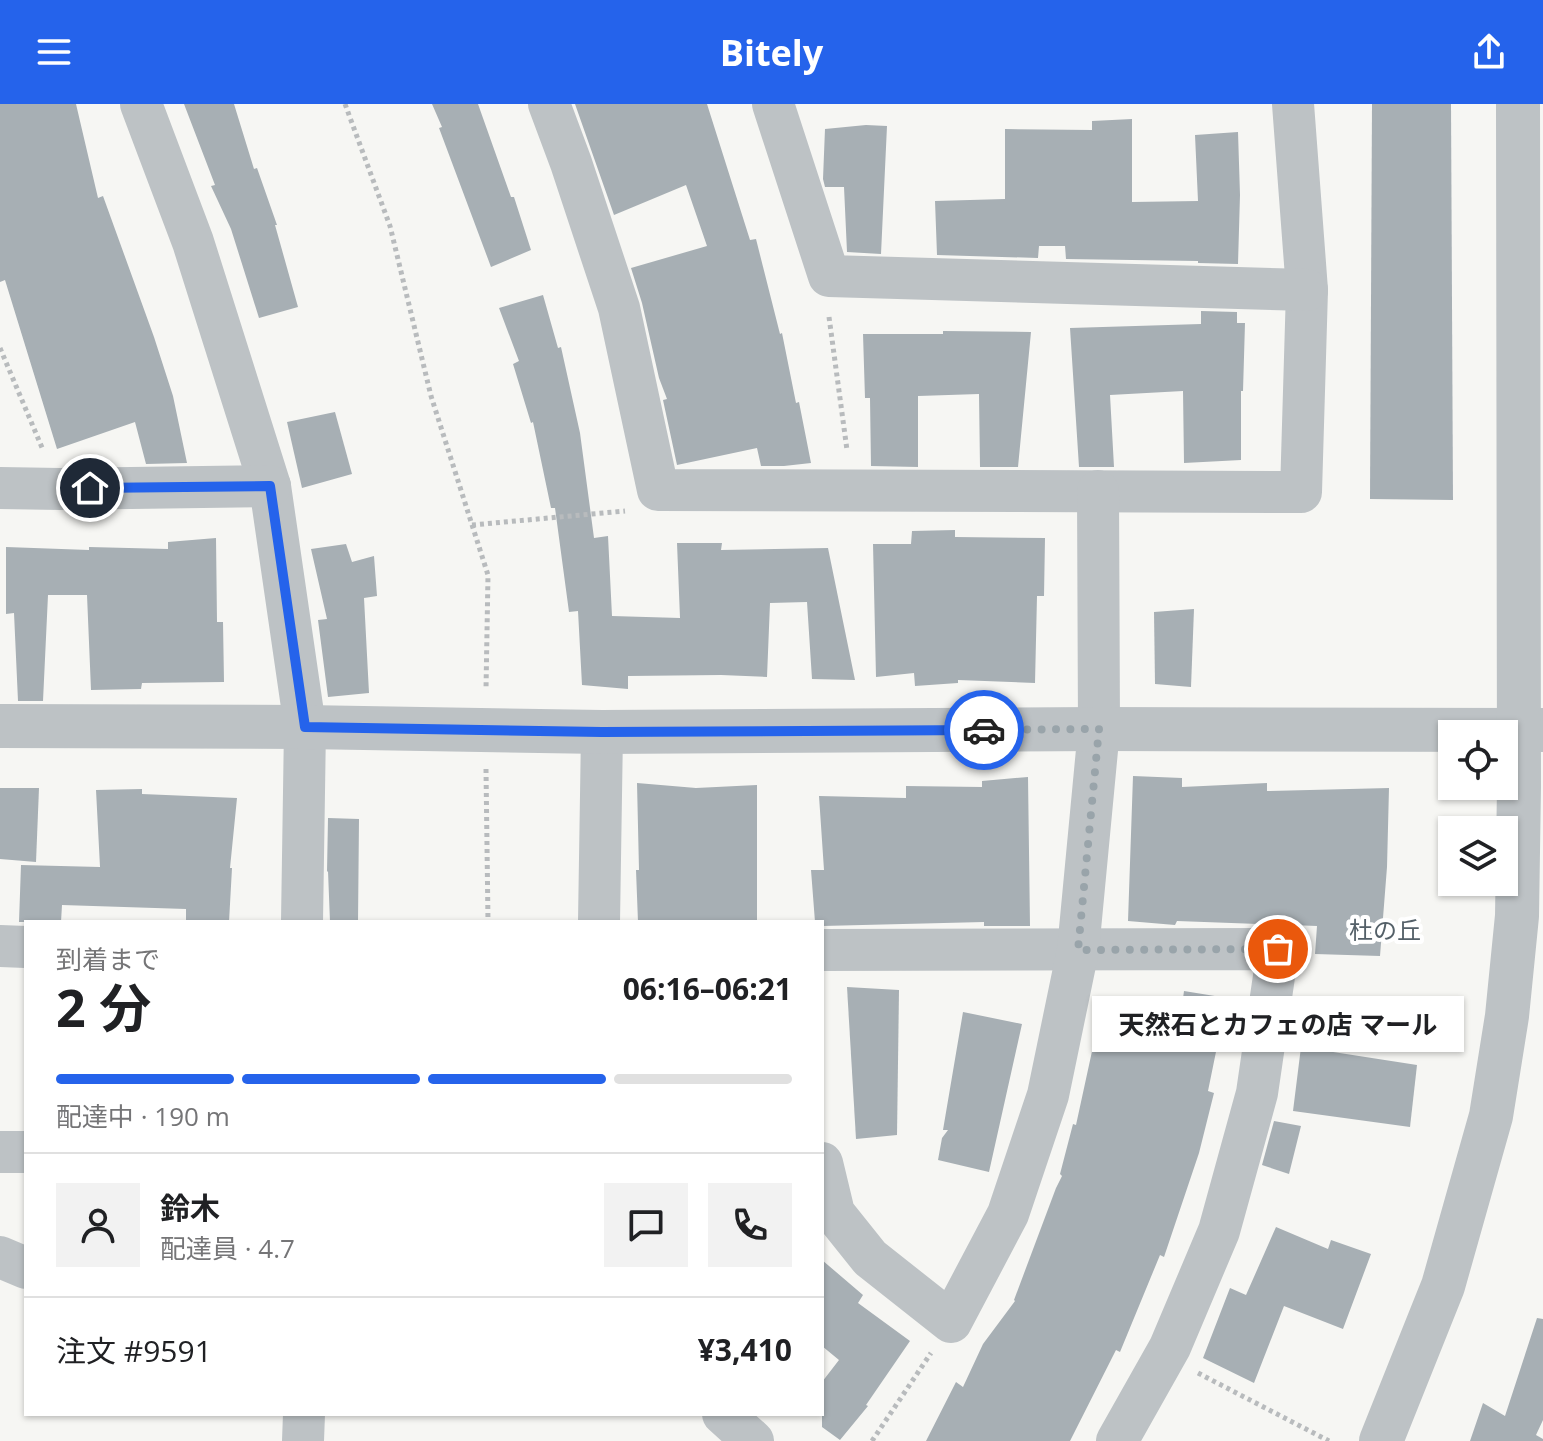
<!DOCTYPE html>
<html lang="ja">
<meta charset="utf-8">
<style>
body{margin:0;font-family:"Open Sans","Noto Sans JP",sans-serif;background:#f2f2f2;color:#202124;height:100vh;display:flex;flex-direction:column;font-size:30px;white-space:nowrap}
*{box-sizing:border-box;margin:0}
p{font-size:26px;color:#757577}
.icon{flex:none;width:44px;height:44px;fill:none;stroke:currentColor;stroke-width:2;stroke-linecap:round;stroke-linejoin:round}
.map{position:relative;flex:1;overflow:hidden}
.details{position:absolute;left:24px;top:816px;width:800px;height:496px;display:flex;flex-direction:column;background:#fff;border-radius:0px;box-shadow:0 2px 6px #0004}
.details>*{flex:none}
.fabs{position:absolute;left:1438px;top:616px;display:grid;gap:16px}
.fabs a{display:grid;place-items:center;width:80px;height:80px;border-radius:0px;background:#fff;box-shadow:0 2px 6px #0004;font-size:40px}
.pin{position:absolute;display:grid;place-items:center;width:68px;height:68px;color:#fff;margin:-34px;border:4px solid #fff;border-radius:50%;box-shadow:0 2px 8px #0007}
.courier{position:absolute;display:grid;place-items:center;width:80px;height:80px;margin:-40px;border:6px solid #2563eb;border-radius:50%;background:#fff;color:#222;box-shadow:0 2px 10px #0007}
.bubble{position:absolute;height:56px;border-radius:0px;background:#fff;box-shadow:0 2px 6px #0004;font-size:26px;font-weight:700;line-height:56px;text-align:center}
.headline em{font-style:normal;font-weight:700}
.headline div{display:flex;flex-direction:column-reverse}
.headline{display:flex;align-items:center;justify-content:space-between;height:136px;padding:0 32px}
h1{font-size:52px;font-weight:700;line-height:60px}
.bar{display:grid;grid-template-columns:repeat(4,1fr);gap:12px 8px;align-content:center;height:96px;padding:0 32px}
.bar i{height:10px;border-radius:6px;background:#e0e0e0}
.bar .on{background:#2563eb}
.bar p{grid-column:span 4}
.line{display:flex;align-items:center;gap:20px;padding:0 32px;border-top:2px solid #e0e0e0}
.line div{flex:1}
.round{display:grid;place-items:center;flex:none;width:84px;height:84px;border-radius:0px;background:#f2f2f2}
header{display:flex;justify-content:space-between;align-items:center;height:104px;padding:0 32px;background:#2563eb;color:#fff;font-size:36px;font-weight:700}
.map>svg:first-child{display:block}
</style>
<header><svg class="icon" aria-label="menu" viewBox="0 0 24 24"><path d="M4 6h16M4 12h16M4 18h16"/></svg>Bitely<svg class="icon" aria-label="share" viewBox="0 0 24 24"><path d="M12 15V3M7 8l5-5 5 5M5 13v7h14v-7"/></svg></header>
<div class="map">
<svg width="1543" height="1337" viewBox="0 0 1543 1337">
<rect width="100%" height="100%" fill="#f6f6f3"/>
<g fill="#a7afb4">
<polygon points="0,0 76,0 98,94 103,92 154,233 173,292 187,359 146,360 135,318 57,345 5,176 0,178"/>
<polygon points="184,0 234,0 254,65 257,64 277,121 275,121 298,203 259,214 231,125 211,82 215,81"/>
<polygon points="432,0 478,0 511,93 514,93 531,146 491,163 439,24 442,23"/>
<polygon points="575,0 707,0 750,136 756,135 780,230 782,229 796,299 799,298 811,359 784,362 761,362 757,344 677,361 663,296 667,295 659,274 642,199 631,164 707,142 686,81 614,111"/>
<polygon points="1372,0 1451,0 1453,396 1370,395"/>
<polygon points="1132,15 1132,98 1198,97 1195,31 1238,28 1240,91 1238,160 1198,159 1198,157 1066,155 1065,142 1039,142 1038,154 937,151 935,97 1005,95 1005,25 1092,26 1092,17"/>
<polygon points="866,21 887,22 881,150 847,148 844,83 825,83 823,75 825,25"/>
<polygon points="543,191 558,244 561,243 580,329 594,434 608,432 612,512 680,514 677,439 722,439 721,446 828,444 855,576 812,575 807,498 770,499 767,573 721,571 628,572 628,585 582,581 578,507 569,508 555,404 551,404 533,318 531,319 513,260 519,257 499,204"/>
<polygon points="1201,207 1237,208 1237,219 1245,219 1243,287 1241,287 1241,356 1184,359 1183,287 1110,291 1114,363 1079,363 1070,224 1201,220"/>
<polygon points="943,227 1031,228 1018,363 980,363 979,290 918,292 918,363 871,362 870,294 865,294 863,230 943,230"/>
<polygon points="335,308 352,370 302,384 287,318"/>
<polygon points="955,426 955,433 1045,434 1044,492 1037,492 1035,579 958,576 958,579 915,582 914,569 876,573 873,440 911,440 912,427"/>
<polygon points="216,434 217,518 223,518 224,578 142,579 141,585 91,586 87,491 48,491 43,597 18,597 14,509 6,510 6,443 89,446 89,443 168,445 168,438"/>
<polygon points="346,440 352,458 374,452 377,492 364,494 369,589 328,593 318,516 327,515 311,445"/>
<polygon points="1194,505 1191,583 1155,580 1154,508"/>
<polygon points="1133,672 1182,674 1182,683 1267,679 1267,687 1389,684 1387,763 1380,852 1315,850 1317,822 1177,817 1175,821 1128,817"/>
<polygon points="1028,673 1030,822 984,822 984,818 822,822 822,818 815,818 811,766 824,766 819,692 906,694 906,682 982,683 982,677"/>
<polygon points="637,679 696,684 757,681 757,818 638,818 636,766 639,766"/>
<polygon points="0,684 39,684 36,758 0,755"/>
<polygon points="142,685 142,690 237,694 230,764 232,764 229,818 186,818 186,805 62,801 61,818 19,818 21,761 100,763 96,686"/>
<polygon points="328,714 359,715 358,818 330,818 328,767 327,768"/>
<polygon points="847,883 899,886 897,1031 856,1035"/>
<polygon points="1184,887 1227,894 1208,987 1214,989 1199,1049 1164,1153 1160,1151 1120,1248 1116,1246 1070,1337 926,1337 956,1278 963,1283 983,1240 1015,1197 1014,1196 1056,1084 1062,1072 1060,1070 1073,1020 1076,1021 1099,915 1178,931"/>
<polygon points="963,908 1022,920 989,1068 938,1056 942,1034 948,1026 943,1026"/>
<polygon points="1301,943 1417,961 1410,1023 1293,1007"/>
<polygon points="1274,1017 1301,1022 1289,1070 1262,1061"/>
<polygon points="1276,1123 1328,1145 1331,1136 1371,1150 1343,1225 1284,1202 1254,1279 1203,1254 1230,1184 1246,1191"/>
<polygon points="822,1156 863,1191 858,1199 910,1237 866,1301 868,1302 840,1336 822,1323 822,1278 839,1256 822,1242"/>
<polygon points="1537,1214 1543,1215 1543,1316 1536,1331 1543,1335 1543,1337 1470,1337 1483,1299 1505,1312"/>
</g>
<g fill="none" stroke-linecap="round" stroke-linejoin="round">
<g stroke="#b8bbbd" stroke-width="5" stroke-dasharray="4 4" stroke-linecap="butt">
<polyline points="345,0 390,122 431,292 488,471 486,585"/>
<polyline points="829,213 847,346"/>
<polyline points="0,244 43,346"/>
<polyline points="472,421 625,407"/>
<polyline points="486,665 488,818"/>
<polyline points="1198,1269 1329,1337"/>
<polyline points="872,1337 931,1249"/>
</g>
<g stroke="#bdc2c5" stroke-width="42">
<polyline points="141,0 193,138 270,382 305,623 302,818"/>
<polyline points="549,0 571,59 619,204 658,386 1301,388 1307,186 1293,0"/>
<polyline points="773,0 829,172 1307,186"/>
<polyline points="0,384 60,385 270,382"/>
<polyline points="599,818 602,628"/>
<polyline points="0,842 26,843"/>
<polyline points="822,846 1278,845 1257,989 1219,1127 1170,1243 1117,1337"/>
<polyline points="0,1048 26,1048"/>
<polyline points="822,1059 834,1109 870,1154 951,1218 1008,1110 1048,991 1078,846 1099,625 1098,387"/>
<polyline points="0,1153 26,1164"/>
<polyline points="723,1310 753,1337"/>
<polyline points="303,1337 304,1310"/>
</g>
<g stroke="#bdc2c5" stroke-width="44">
<polyline points="0,622 305,623 602,628 1099,625 1543,626"/>
<polyline points="1381,1337 1443,1182 1491,1012 1507,912 1517,812 1519,683 1518,0"/>
</g>
</g>
<g fill="none" stroke-linecap="round" stroke-linejoin="round">
<polyline stroke="#99a4aa" stroke-width="8" stroke-dasharray="0 14.4" points="984,626 1099,625 1078,846 1278,845"/>
<polyline stroke="#2563eb" stroke-width="10" points="90,384 270,382 305,623 602,628 984,626"/>
</g>
<g text-anchor="middle" dominant-baseline="central" stroke-width="8" stroke-linejoin="round" paint-order="stroke">
<g font-size="24" fill="#546068" stroke="#fff">
<text x="1385" y="825">杜の丘</text>
</g>
</g>
</svg>
<div class="fabs">
<a><svg class="icon" aria-label="locate" viewBox="0 0 24 24"><circle cx="12" cy="12" r="6"/><path d="M12 2v4M12 18v4M2 12h4M18 12h4"/></svg></a>
<a><svg class="icon" aria-label="layers" viewBox="0 0 24 24"><path d="M12 4l9 5-9 5-9-5zM3 14l9 5 9-5"/></svg></a>
</div>
<div class="pin" style="left:1278px;top:845px;background:#ea580c"><svg class="icon" aria-label="bag" viewBox="0 0 24 24"><path d="M5 8h14l-1 12H6zM9 8a3 3 0 0 1 6 0"/></svg></div>
<div class="pin" style="left:90px;top:384px;background:#1f2937"><svg class="icon" aria-label="home" viewBox="0 0 24 24"><path d="M3 11l9-7 9 7M6 9v11h12V9"/></svg></div>
<div class="courier" style="left:984px;top:626px"><svg class="icon" aria-label="car" viewBox="0 0 24 24"><path d="M5 17H2v-5l4-1 3-4h7l3 4 3 1v5h-3M9 17h6M6 11h13"/><circle cx="7" cy="17" r="2"/><circle cx="17" cy="17" r="2"/></svg></div>
<div class="bubble" style="left:1092px;top:892px;width:372px">天然石とカフェの店 マール</div>
<section class="details">
<div class="headline"><div><h1>2 分</h1><p>到着まで</p></div><em>06:16–06:21</em></div>
<div class="bar"><i class="on"></i><i class="on"></i><i class="on"></i><i></i><p>配達中 · 190 m</p></div>
<div class="line" style="height:144px"><a class="round"><svg class="icon" aria-label="person" viewBox="0 0 24 24"><circle cx="12" cy="8" r="4"/><path d="M4 21q1-7 8-7t8 7"/></svg></a><div><b>鈴木</b><p>配達員 · 4.7</p></div><a class="round"><svg class="icon" aria-label="chat" viewBox="0 0 24 24"><path d="M4 5h16v11H9l-5 4z"/></svg></a><a class="round"><svg class="icon" aria-label="phone" viewBox="0 0 24 24"><path d="M5 4h4l2 5-3 2q2 4 5 5l2-3 5 2v4C11 20 4 13 5 4z"/></svg></a></div>
<div class="line" style="height:104px"><div>注文 #9591</div><b>¥3,410</b></div>
</section>
</div>
